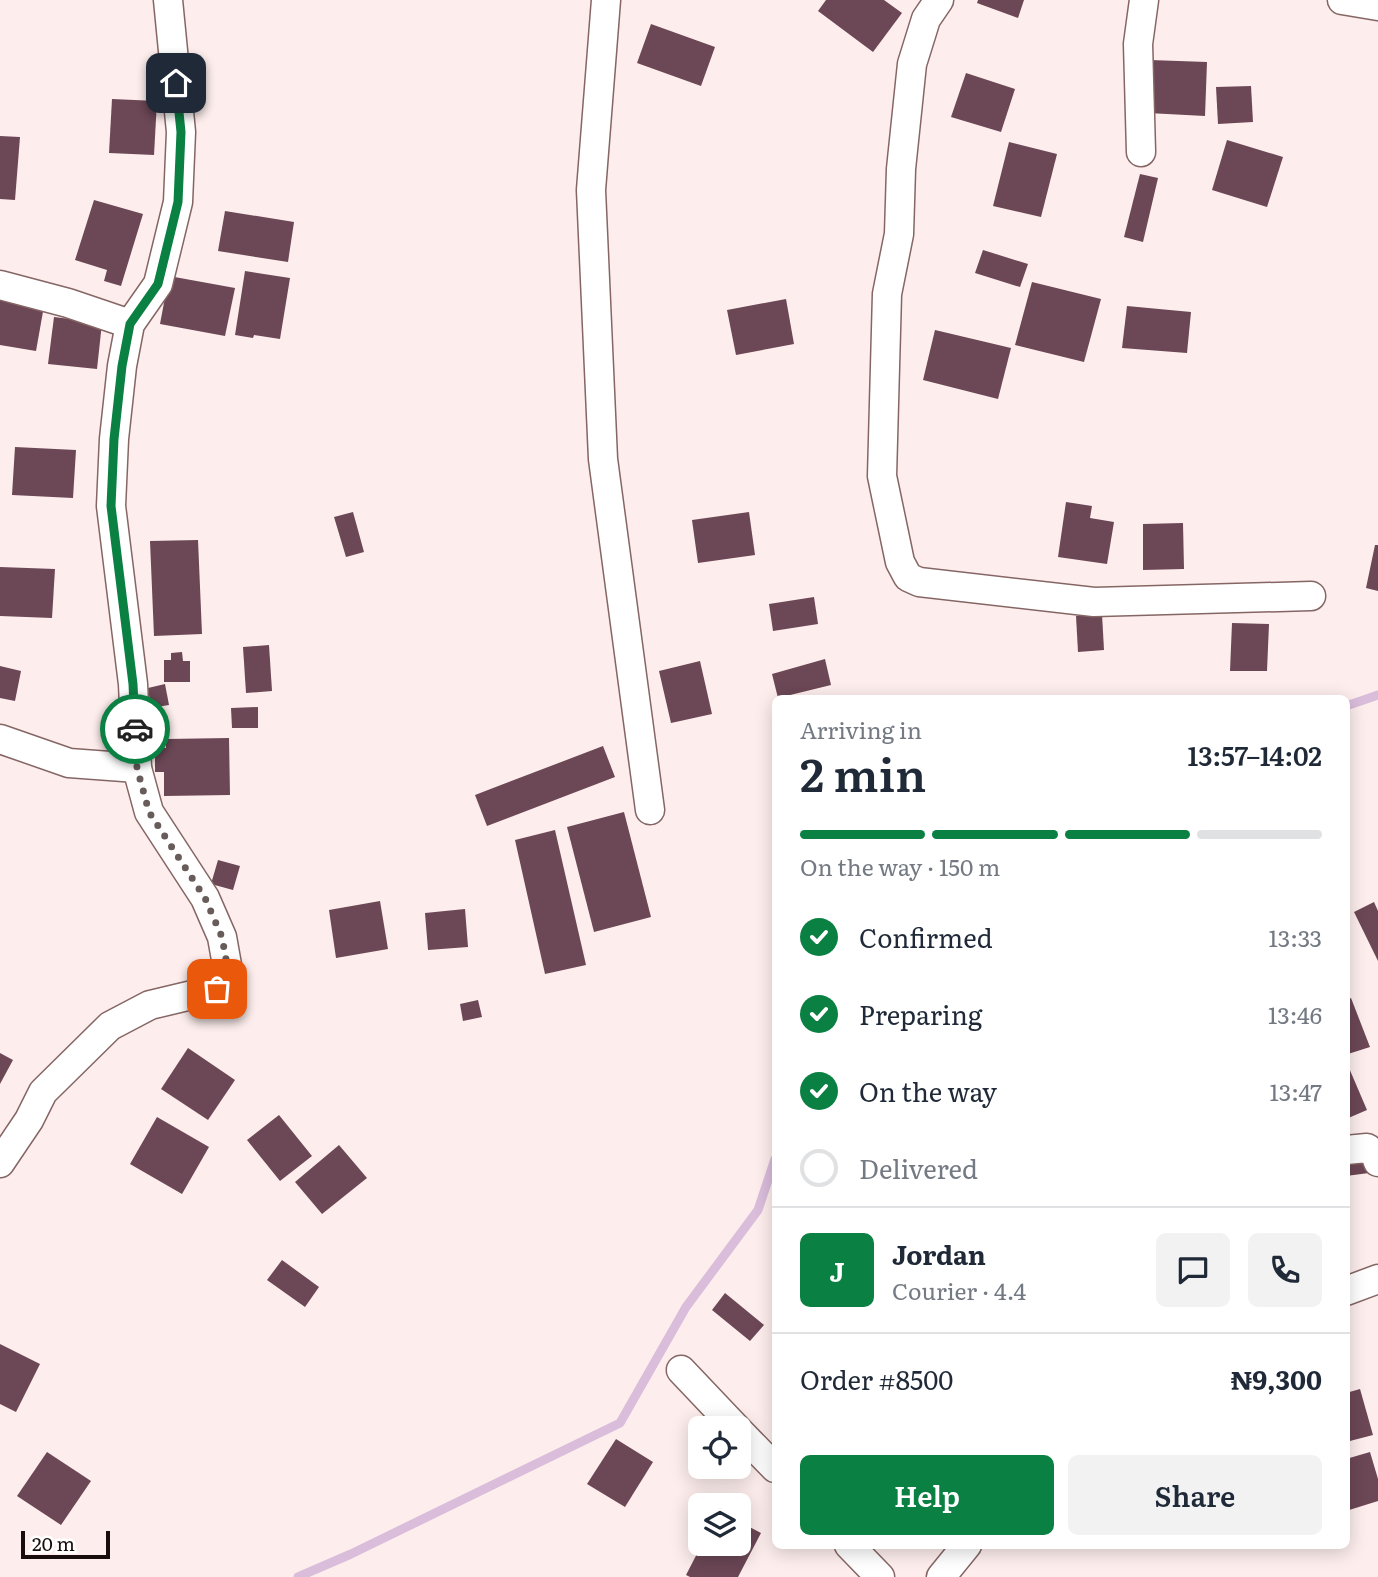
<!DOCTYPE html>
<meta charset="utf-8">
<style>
body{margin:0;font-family:Literata,serif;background:#f2f2f3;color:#1f2937;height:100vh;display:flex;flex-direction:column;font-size:26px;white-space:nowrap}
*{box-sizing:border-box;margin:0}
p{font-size:23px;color:#747a83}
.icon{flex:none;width:38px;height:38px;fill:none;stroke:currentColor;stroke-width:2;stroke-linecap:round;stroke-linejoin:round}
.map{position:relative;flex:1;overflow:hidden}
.side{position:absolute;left:772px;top:695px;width:578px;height:854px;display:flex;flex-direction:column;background:#fff;border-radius:10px;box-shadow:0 4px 18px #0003}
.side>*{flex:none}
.controls{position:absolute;left:688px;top:1416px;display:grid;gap:14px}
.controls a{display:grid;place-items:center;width:63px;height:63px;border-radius:10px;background:#fff;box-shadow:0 4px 18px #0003;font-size:35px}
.scale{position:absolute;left:21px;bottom:18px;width:89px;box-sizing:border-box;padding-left:7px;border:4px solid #180d0c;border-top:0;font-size:19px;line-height:24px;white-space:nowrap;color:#180d0c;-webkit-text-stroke:5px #fff;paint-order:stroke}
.pin{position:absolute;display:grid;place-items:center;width:60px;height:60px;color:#fff;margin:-30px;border-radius:14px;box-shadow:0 4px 10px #0006}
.courier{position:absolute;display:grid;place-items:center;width:70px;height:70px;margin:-35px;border:5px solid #0b8043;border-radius:50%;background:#fff;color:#222;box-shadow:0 2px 9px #0007}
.head em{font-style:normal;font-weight:600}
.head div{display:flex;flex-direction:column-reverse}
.head{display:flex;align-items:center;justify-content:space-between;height:119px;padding:0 28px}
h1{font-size:46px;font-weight:600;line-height:52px}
.bar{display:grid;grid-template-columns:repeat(4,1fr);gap:10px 7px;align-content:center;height:84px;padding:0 28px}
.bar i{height:9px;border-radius:5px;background:#e0e1e3}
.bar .current{background:#0b8043}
.bar p{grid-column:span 4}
.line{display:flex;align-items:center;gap:18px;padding:0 28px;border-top:2px solid #e0e1e3}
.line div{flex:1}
.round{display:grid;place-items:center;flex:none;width:74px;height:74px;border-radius:10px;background:#f2f2f3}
ol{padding:0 28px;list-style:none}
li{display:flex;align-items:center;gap:21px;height:77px}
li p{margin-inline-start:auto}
li .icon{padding:7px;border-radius:50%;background:#0b8043;color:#fff;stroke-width:4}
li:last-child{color:#747a83}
li i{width:38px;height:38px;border:4px solid #e0e1e3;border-radius:50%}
.action{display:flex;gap:14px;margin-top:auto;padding:14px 28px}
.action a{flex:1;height:80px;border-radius:10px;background:#0b8043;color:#fff;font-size:28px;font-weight:600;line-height:80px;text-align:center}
.action a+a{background:#f2f2f3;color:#1f2937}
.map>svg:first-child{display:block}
</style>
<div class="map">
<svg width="1378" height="1577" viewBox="0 0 1378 1577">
<rect width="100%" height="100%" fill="#fdeeed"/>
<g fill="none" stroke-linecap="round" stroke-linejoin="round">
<g stroke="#dabcdb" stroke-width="9">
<polyline points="1346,706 1378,695"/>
<polyline points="298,1577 351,1554 620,1423 686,1307 758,1210 775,1159"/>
</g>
</g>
<g fill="#6c4756">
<polygon points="826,0 884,0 902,13 873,52 818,11"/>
<polygon points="978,0 1024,0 1018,18 977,3"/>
<polygon points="651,24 715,47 701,86 637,63"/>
<polygon points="1150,60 1207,62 1205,116 1148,113"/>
<polygon points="966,73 1015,89 1001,132 951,117"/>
<polygon points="1251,86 1253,122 1218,124 1216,87"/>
<polygon points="112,99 157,101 154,155 109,153"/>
<polygon points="0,136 20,137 15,200 0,199"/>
<polygon points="1227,140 1283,157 1267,207 1212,190"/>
<polygon points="1009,142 1057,154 1041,217 993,206"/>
<polygon points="1140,174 1158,178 1143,242 1124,237"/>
<polygon points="94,200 143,214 121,286 104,281 107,270 75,260"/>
<polygon points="225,211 294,222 288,262 218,251"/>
<polygon points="983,250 1028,264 1020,287 975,273"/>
<polygon points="245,271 290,278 280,339 254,335 253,338 235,335"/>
<polygon points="169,276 235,288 225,336 160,324"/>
<polygon points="1032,282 1101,299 1084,362 1015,345"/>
<polygon points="0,299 44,306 36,351 0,345"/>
<polygon points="786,299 794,344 736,355 727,310"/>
<polygon points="1127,306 1191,312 1187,353 1122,348"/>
<polygon points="54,317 102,323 97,369 48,364"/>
<polygon points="935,330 1011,348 998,399 923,380"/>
<polygon points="15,447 76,450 73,498 12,495"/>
<polygon points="1066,502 1092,506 1090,518 1114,522 1107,564 1058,557"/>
<polygon points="353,512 364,552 346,557 334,517"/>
<polygon points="749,512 755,555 698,563 692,520"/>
<polygon points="1183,523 1184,569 1143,570 1143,524"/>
<polygon points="198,540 202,634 154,636 150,541"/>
<polygon points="1375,545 1378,545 1378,591 1366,588"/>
<polygon points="0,567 55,569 52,618 0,616"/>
<polygon points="814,597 818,624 773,631 769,604"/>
<polygon points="1102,614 1104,650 1078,652 1076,616"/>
<polygon points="1232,623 1269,624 1267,671 1230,671"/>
<polygon points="269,645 272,691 246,693 243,647"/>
<polygon points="182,652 183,661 190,661 190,682 164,682 164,660 171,660 171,653"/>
<polygon points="825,659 831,685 778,698 772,674"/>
<polygon points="700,661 712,714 671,723 659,671"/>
<polygon points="0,666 21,671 15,701 0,698"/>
<polygon points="165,684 169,705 151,708 148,688"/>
<polygon points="258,707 258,728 232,728 231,708"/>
<polygon points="229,738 230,795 164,796 164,772 155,772 155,748 166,748 166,739"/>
<polygon points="603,746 615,777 487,826 475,795"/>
<polygon points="624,812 651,917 594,932 567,827"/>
<polygon points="555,830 586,965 545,974 515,840"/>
<polygon points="218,860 240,866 233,890 211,884"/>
<polygon points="380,901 388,949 336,958 329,910"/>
<polygon points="1374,902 1378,911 1378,961 1354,912"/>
<polygon points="465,909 468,947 428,950 425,913"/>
<polygon points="1351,998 1370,1047 1348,1054 1346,1047 1346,1000"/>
<polygon points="478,1000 482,1017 463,1021 460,1004"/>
<polygon points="188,1048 235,1080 208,1120 161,1089"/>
<polygon points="0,1053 13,1060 0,1084"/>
<polygon points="1346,1061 1367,1110 1346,1119"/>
<polygon points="279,1115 312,1156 280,1181 247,1140"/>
<polygon points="157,1117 209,1147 182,1194 130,1164"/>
<polygon points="339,1145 367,1178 322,1214 295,1182"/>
<polygon points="1366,1152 1369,1173 1346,1176 1346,1154"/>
<polygon points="282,1260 319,1287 305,1307 267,1280"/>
<polygon points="725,1293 764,1325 750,1341 712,1310"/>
<polygon points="0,1344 40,1364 16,1412 0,1404"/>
<polygon points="1360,1389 1373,1435 1346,1442 1346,1393"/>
<polygon points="616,1439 653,1462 625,1507 587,1484"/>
<polygon points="47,1452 91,1481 61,1525 17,1496"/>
<polygon points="1370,1452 1378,1479 1378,1501 1346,1511 1346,1459"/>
<polygon points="738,1521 761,1533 738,1577 690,1577 686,1575 702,1544 738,1544"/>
</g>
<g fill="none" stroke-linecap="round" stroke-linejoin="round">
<g stroke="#856664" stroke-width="31">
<g id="street">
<polyline points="606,0 591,190 603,459 650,810"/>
<polyline points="939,0 926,19 912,64 901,169 899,234 887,294 882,476 900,562 908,577 919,582 1094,602 1311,596"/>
<polyline points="1342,0 1378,6"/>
<polyline points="1141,152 1138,44 1144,0"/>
<polyline points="0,285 68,303 130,324"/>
<polyline points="0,739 69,763 137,768"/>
<polyline points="1346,1150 1367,1148 1375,1154 1378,1162"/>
<polyline points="0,1163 29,1120 43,1092 110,1026 150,1005 217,989 227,965 222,937 205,898 149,812 137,768 133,684 111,506 114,439 122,366 130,324 158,284 178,202 181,132 168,0"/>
<polyline points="1346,1291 1378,1279"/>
<polyline points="681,1370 736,1428"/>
<polyline points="738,1430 775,1468"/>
<polyline points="849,1545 880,1577"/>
<polyline points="941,1577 967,1545"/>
</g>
</g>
<use href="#street" stroke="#fff" stroke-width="28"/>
</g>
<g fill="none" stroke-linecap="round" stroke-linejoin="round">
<polyline stroke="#685c5b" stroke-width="7" stroke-dasharray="0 12.6" points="135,729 137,768 149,812 205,898 222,937 227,965 217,989"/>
<polyline stroke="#0b8043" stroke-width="9" points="135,729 133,684 111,506 114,439 122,366 130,324 158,284 178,202 181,132 176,83"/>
</g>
</svg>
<div class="controls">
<a><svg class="icon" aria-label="locate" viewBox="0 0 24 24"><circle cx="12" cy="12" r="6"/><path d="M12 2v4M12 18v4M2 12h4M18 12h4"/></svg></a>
<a><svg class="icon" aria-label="layers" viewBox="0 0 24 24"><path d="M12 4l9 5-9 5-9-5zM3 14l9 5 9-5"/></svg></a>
</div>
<div class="scale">20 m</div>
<div class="pin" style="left:217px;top:989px;background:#ea580c"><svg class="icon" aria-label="bag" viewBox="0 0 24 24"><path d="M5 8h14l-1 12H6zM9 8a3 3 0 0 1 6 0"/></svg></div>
<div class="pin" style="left:176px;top:83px;background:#1f2937"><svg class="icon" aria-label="home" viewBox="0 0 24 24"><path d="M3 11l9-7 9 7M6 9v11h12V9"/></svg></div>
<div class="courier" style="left:135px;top:729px"><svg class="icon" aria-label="car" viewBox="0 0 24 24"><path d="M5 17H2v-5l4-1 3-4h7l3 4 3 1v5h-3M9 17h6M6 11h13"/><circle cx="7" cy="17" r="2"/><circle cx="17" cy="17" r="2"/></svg></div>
<section class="side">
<div class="head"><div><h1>2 min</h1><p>Arriving in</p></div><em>13:57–14:02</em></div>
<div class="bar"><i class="current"></i><i class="current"></i><i class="current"></i><i></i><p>On the way · 150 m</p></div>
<ol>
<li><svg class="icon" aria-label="check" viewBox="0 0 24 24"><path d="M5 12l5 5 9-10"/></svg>Confirmed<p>13:33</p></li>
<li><svg class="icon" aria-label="check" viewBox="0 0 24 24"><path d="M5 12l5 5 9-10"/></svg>Preparing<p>13:46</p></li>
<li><svg class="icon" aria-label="check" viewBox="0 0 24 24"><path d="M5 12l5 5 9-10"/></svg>On the way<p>13:47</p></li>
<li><i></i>Delivered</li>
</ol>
<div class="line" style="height:126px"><b class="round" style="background:#0b8043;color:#fff">J</b><div><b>Jordan</b><p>Courier · 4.4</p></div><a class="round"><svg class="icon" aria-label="chat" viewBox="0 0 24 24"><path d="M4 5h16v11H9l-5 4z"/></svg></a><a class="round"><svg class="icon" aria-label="phone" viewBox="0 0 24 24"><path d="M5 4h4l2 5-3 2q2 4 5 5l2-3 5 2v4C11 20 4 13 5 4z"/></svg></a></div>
<div class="line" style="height:91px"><div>Order #8500</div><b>₦9,300</b></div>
<div class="action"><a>Help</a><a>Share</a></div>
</section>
</div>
